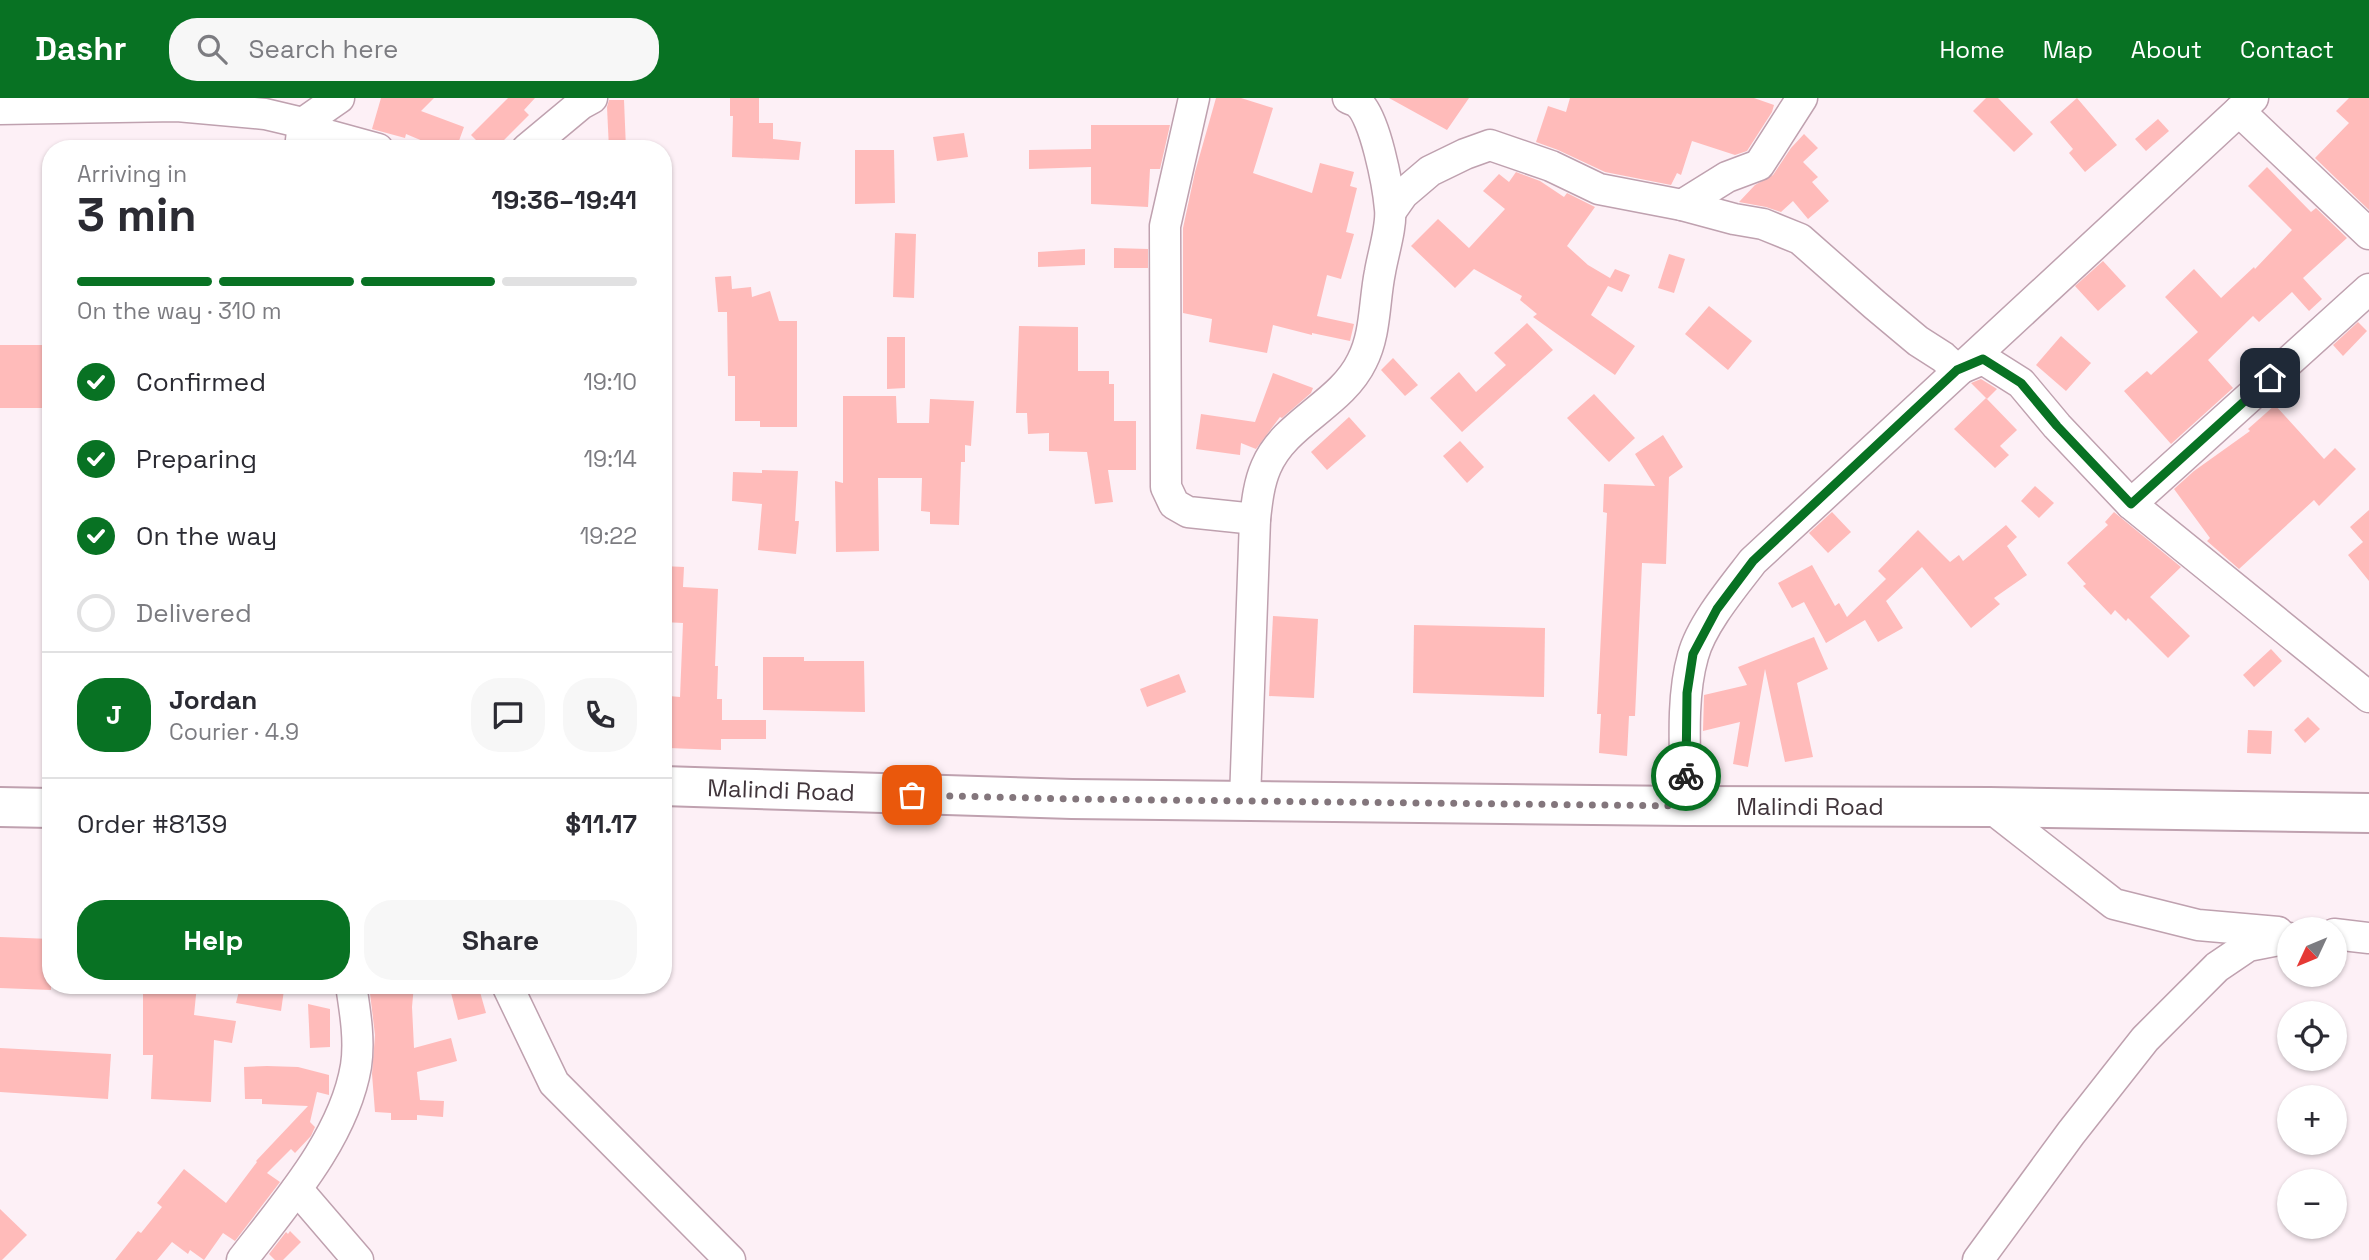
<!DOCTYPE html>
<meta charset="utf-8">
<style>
body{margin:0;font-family:"Space Grotesk",sans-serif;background:#f7f7f7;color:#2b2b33;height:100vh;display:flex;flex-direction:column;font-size:26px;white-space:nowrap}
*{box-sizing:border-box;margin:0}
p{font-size:23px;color:#7c7c81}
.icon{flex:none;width:38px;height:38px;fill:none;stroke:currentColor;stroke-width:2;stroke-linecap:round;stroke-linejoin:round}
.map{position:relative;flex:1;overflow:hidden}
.panel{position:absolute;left:42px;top:42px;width:630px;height:854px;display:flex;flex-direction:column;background:#fff;border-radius:28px;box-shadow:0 2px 5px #0004}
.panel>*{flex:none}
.needle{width:46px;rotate:226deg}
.tools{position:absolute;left:2277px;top:819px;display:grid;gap:14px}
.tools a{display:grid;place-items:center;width:70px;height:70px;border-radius:50%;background:#fff;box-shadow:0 2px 5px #0004;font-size:35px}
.pin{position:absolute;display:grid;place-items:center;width:60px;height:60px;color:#fff;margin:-30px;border-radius:14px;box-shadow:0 4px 10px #0006}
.courier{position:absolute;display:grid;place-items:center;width:70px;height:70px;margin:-35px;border:5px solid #087223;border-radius:50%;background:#fff;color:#222;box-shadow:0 2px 9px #0007}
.summary em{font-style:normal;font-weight:600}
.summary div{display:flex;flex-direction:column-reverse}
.summary{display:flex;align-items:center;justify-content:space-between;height:119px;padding:0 35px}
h1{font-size:46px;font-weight:600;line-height:52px}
.bar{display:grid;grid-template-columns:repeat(4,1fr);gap:10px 7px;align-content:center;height:84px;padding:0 35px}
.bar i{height:9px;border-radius:5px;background:#e1e1e2}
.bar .selected{background:#087223}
.bar p{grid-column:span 4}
.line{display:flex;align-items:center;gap:18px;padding:0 35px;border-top:2px solid #e1e1e2}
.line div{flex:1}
.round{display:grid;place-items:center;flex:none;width:74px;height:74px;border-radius:28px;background:#f7f7f7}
ol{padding:0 35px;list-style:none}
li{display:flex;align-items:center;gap:21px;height:77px}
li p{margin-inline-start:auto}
li .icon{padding:7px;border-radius:50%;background:#087223;color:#fff;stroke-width:4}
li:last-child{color:#7c7c81}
li i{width:38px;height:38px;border:4px solid #e1e1e2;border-radius:50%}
.button{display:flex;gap:14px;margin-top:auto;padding:14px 35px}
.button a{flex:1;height:80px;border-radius:28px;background:#087223;color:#fff;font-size:28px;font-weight:600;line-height:80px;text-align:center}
.button a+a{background:#f7f7f7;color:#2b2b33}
header{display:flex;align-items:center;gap:42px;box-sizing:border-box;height:98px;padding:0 35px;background:#087223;color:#fff}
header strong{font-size:33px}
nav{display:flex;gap:38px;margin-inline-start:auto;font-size:24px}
.search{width:490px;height:63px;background:#f7f7f7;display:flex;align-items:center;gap:18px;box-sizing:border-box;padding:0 24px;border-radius:28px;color:#7c7c81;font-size:26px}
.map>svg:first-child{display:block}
</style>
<header>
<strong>Dashr</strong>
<div class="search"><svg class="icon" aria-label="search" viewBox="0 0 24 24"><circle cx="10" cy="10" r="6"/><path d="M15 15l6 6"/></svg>Search here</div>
<nav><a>Home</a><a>Map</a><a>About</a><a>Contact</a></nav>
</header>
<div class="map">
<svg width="2369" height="1162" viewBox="0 0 2369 1162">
<rect width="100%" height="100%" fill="#fdf0f6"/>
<g fill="#ffbbba">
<polygon points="381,0 434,0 421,13 464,29 456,51 442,51 406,36 405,40 372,31"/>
<polygon points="508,0 535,0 524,12 529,17 495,51 485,51 471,37"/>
<polygon points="730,0 759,0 759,25 773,25 773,41 801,44 799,62 732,59 733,18 730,18"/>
<polygon points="1216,0 1241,0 1273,10 1253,75 1312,95 1320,65 1354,74 1350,88 1357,90 1346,134 1354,136 1341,181 1327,177 1317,218 1354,226 1350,243 1312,235 1312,237 1273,227 1267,255 1209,244 1212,221 1183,215 1183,130 1195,74"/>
<polygon points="1389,0 1469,0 1447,32"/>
<polygon points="1570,0 1754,0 1774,7 1772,14 1747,53 1735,57 1692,43 1681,77 1677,75 1671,87 1605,74 1558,52 1536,44 1548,8 1566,14"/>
<polygon points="1986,0 1998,0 2033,36 2014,54 1973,13"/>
<polygon points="2077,0 2117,47 2085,74 2069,55 2073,51 2050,24"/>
<polygon points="2349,0 2369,0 2369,112 2315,60 2349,25 2336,13"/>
<polygon points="609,2 624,2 626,51 609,51 607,9"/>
<polygon points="2158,21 2169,33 2146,53 2135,41"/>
<polygon points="1091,27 1170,27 1160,71 1150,71 1148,109 1091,106 1091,69 1029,71 1029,52 1091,51"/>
<polygon points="964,35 968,59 937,63 933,39"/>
<polygon points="1804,36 1818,50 1803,64 1818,79 1812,84 1829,103 1808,121 1793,103 1781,114 1766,109 1739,104 1755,87 1773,77 1791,50"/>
<polygon points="855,52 894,52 895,105 855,106"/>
<polygon points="2267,69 2311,114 2316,110 2347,140 2303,180 2322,201 2309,213 2292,194 2259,224 2253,218 2208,262 2233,290 2171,346 2124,293 2147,273 2151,277 2198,234 2165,199 2194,171 2221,200 2254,169 2255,171 2292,132 2248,88"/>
<polygon points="1516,74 1540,83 1564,99 1567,95 1595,109 1567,148 1588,167 1610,180 1615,171 1630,177 1622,194 1608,188 1591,217 1635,248 1615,277 1533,219 1537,216 1520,202 1522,198 1474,171 1455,190 1411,148 1438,121 1469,150 1505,111 1483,93 1499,76 1509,84"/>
<polygon points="895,135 916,136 914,200 893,199"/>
<polygon points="1114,150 1148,151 1148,170 1114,170"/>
<polygon points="1085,151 1085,167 1038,169 1038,154"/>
<polygon points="1669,156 1685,161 1674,195 1658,190"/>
<polygon points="2103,163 2126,188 2098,213 2075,188"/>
<polygon points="731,178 732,191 751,189 752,199 770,193 779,223 797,223 797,329 760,329 760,323 735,323 735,278 728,278 727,214 718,214 715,179"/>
<polygon points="1709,208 1752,243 1728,272 1685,236"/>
<polygon points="2358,224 2367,233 2343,258 2333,247"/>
<polygon points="1527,225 1553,252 1462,334 1430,300 1459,274 1476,294 1506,267 1494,255"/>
<polygon points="1019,228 1078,229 1078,273 1109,273 1109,286 1114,286 1114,323 1136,323 1136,372 1108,372 1113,404 1095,406 1087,354 1049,353 1049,335 1028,336 1027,315 1016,315"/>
<polygon points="2061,238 2091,265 2066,293 2036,267"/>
<polygon points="887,239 905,239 905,290 887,291"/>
<rect x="0" y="247" width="51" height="63"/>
<polygon points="1393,260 1418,287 1405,298 1381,272"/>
<polygon points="1273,275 1313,290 1311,295 1282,320 1280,319 1256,351 1241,345 1240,357 1196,351 1201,316 1255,324"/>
<polygon points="1981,281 1997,291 1987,301 1971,285"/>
<polygon points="1594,296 1635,340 1609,364 1567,320"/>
<polygon points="843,298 896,298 897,325 929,325 930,301 974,303 971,348 965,347 965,364 961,364 959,427 930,426 930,414 921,413 922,380 878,380 879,453 836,454 835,383 843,385"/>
<polygon points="1986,300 2017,332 2000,348 2009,357 1995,370 1954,331"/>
<polygon points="2275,307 2324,361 2335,350 2356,371 2319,408 2314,402 2239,471 2207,443 2210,440 2174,391 2194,373 2250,333 2248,331"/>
<polygon points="1349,319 1366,338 1327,372 1311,354"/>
<polygon points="1663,337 1683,369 1669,379 1666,466 1642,465 1635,618 1629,618 1627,658 1599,655 1601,616 1597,616 1607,415 1603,414 1604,386 1655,388 1635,356"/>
<polygon points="1460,343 1484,369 1467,385 1443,358"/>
<polygon points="762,372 798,373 795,423 799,423 796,456 758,452 762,406 732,403 733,374 762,375"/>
<polygon points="2035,388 2054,405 2039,420 2021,403"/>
<polygon points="2369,412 2369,483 2348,457 2363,444 2350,429"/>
<polygon points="1832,414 1851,434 1828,455 1809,435"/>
<polygon points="2114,414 2181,469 2150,499 2190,538 2168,560 2128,520 2126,523 2115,512 2111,517 2083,488 2086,486 2067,465 2108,427 2105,424"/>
<polygon points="2006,427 2017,439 2007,448 2027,477 1994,500 2000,506 1971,530 1922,469 1886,503 1903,530 1878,544 1865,522 1826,545 1804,504 1792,510 1778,485 1812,467 1835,508 1839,505 1847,519 1886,481 1878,473 1918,432 1950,464 1959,457 1963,463"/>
<polygon points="663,468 684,469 683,489 718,491 715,568 718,568 717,601 722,601 722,622 766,622 766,641 721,641 721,652 668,650 669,598 680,599 683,525 663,524"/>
<polygon points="1273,518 1318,521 1314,600 1269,598"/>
<polygon points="1414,527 1545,530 1544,599 1413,595"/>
<polygon points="1814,539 1828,571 1797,585 1813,659 1785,664 1765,571 1748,669 1733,666 1740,624 1703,633 1704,597 1747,587 1738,569"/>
<polygon points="2271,551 2282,563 2254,589 2243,577"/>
<polygon points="763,559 804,559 804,563 864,563 865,614 763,612"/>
<polygon points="1179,576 1186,594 1147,609 1140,591"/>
<polygon points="2308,619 2320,631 2305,645 2294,632"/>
<polygon points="2248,632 2272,633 2271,656 2247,655"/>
<polygon points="0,839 51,841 51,892 0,890"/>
<polygon points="143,887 197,887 194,917 236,923 232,945 214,942 211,1004 151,1001 153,957 143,957"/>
<polygon points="256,887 284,892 281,913 236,905 240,889 255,892"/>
<polygon points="369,887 414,887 412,909 414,950 451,940 457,963 417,974 420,1002 444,1003 443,1019 417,1017 417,1022 391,1022 391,1015 375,1014 372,976 375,937"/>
<polygon points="449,887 478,887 486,915 458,922"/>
<polygon points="308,906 330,911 330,949 310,950"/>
<polygon points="0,950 111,956 108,1001 0,994"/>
<polygon points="267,968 298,969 329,977 329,997 317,994 310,1024 315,1029 311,1038 295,1055 291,1051 267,1075 280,1084 235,1143 223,1135 204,1162 190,1152 188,1156 172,1144 157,1162 115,1162 138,1133 141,1135 162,1109 157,1105 184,1071 226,1105 257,1064 256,1063 308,1008 262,1006 262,1001 245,1001 244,969"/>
<polygon points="0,1111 27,1137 2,1162 0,1162"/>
<polygon points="290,1133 301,1144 283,1162 275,1162 269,1156 286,1134 288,1136"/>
</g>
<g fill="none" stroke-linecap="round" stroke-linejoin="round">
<g stroke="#bfa1af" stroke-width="33">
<g id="minor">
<polyline points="1194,0 1165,128 1166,389 1174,406 1188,414 1255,421"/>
<polyline points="0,11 177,8 265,16 303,25 327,37 378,51"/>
<polyline points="2239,13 2369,136"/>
<polyline points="300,51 303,25 339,0"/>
<polyline points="527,51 581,6 592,0"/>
<polyline points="1682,107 1734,121 1763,126 1800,141 1875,207 1918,243 1943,259 1957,272 1983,261 2021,285 2057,328 2131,406 2369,599"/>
<polyline points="1391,113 1403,96 1430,73 1465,56 1490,47 1551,68 1599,91 1682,107 1727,79 1759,67 1802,0"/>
<polyline points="2131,406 2369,191"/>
<path d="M1245 702 1255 421C1257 403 1259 385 1266 369 1285 324 1341 307 1362 263 1376 236 1374 203 1380 174 1383 156 1392 128 1390 111 1388 88 1375 18 1358 5 1355 2 1351 2 1348 0"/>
<path d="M1686 708C1686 661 1680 603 1693 558 1701 527 1733 489 1753 463L2253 0"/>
<polyline points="1990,709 2114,806 2198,827 2278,834"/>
<polyline points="2334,836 2369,840"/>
<polyline points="507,887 554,985 730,1162"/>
<polyline points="297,1091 358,1162"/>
<path d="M242 1162C285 1106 344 1040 356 968 360 942 355 913 351 887"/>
<polyline points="1978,1162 2071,1035 2145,941 2217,869 2248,848 2289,840"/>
</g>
</g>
<g stroke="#bfa1af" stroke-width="42">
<g id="highway">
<polyline points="663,688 1072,701 1686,708 1990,709 2369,715"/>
<polyline points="0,709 51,710"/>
</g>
</g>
<use href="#minor" stroke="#fff" stroke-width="30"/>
<use href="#highway" stroke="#fff" stroke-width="38"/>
</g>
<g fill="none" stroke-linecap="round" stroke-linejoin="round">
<polyline stroke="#83767c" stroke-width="7" stroke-dasharray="0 12.6" points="912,697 1072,701 1686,708 1686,678"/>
<polyline stroke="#087223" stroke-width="9" points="1686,678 1687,595 1693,556 1717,511 1753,463 1957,272 1983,261 2021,285 2057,328 2131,406 2270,280"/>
</g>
<g text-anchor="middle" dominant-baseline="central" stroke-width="5" stroke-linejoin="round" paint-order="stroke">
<g font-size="24" fill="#41353b" stroke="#fff">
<text transform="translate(781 692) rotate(2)">Malindi Road</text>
<text x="1810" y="708">Malindi Road</text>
</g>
</g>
</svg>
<div class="tools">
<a><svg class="needle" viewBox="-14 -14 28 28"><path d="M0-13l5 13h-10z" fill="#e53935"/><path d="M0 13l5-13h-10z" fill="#7c7c81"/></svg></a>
<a><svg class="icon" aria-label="locate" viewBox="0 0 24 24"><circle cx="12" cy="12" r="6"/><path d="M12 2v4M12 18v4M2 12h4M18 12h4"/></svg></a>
<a>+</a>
<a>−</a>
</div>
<div class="pin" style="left:912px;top:697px;background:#ea580c"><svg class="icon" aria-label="bag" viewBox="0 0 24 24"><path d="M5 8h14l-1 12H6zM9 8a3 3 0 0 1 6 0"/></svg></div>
<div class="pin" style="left:2270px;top:280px;background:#1f2937"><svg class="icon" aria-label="home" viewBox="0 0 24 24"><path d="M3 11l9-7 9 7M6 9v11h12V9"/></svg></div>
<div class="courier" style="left:1686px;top:678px"><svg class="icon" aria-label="bike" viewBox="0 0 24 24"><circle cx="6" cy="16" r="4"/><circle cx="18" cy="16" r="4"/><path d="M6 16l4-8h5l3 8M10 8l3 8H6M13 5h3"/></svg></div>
<section class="panel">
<div class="summary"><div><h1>3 min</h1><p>Arriving in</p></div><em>19:36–19:41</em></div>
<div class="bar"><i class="selected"></i><i class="selected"></i><i class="selected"></i><i></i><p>On the way · 310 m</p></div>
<ol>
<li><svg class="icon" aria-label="check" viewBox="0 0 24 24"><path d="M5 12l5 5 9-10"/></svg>Confirmed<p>19:10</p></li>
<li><svg class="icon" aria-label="check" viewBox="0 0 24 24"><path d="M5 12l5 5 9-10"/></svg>Preparing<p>19:14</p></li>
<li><svg class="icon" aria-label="check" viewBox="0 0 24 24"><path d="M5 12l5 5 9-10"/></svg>On the way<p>19:22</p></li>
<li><i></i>Delivered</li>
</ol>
<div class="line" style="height:126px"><b class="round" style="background:#087223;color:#fff">J</b><div><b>Jordan</b><p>Courier · 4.9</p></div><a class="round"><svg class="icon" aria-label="chat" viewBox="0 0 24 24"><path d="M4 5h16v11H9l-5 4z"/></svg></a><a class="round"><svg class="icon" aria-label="phone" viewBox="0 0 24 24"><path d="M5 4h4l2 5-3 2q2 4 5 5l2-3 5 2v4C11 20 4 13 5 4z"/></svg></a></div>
<div class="line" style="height:91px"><div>Order #8139</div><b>$11.17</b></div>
<div class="button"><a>Help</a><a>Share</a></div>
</section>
</div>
